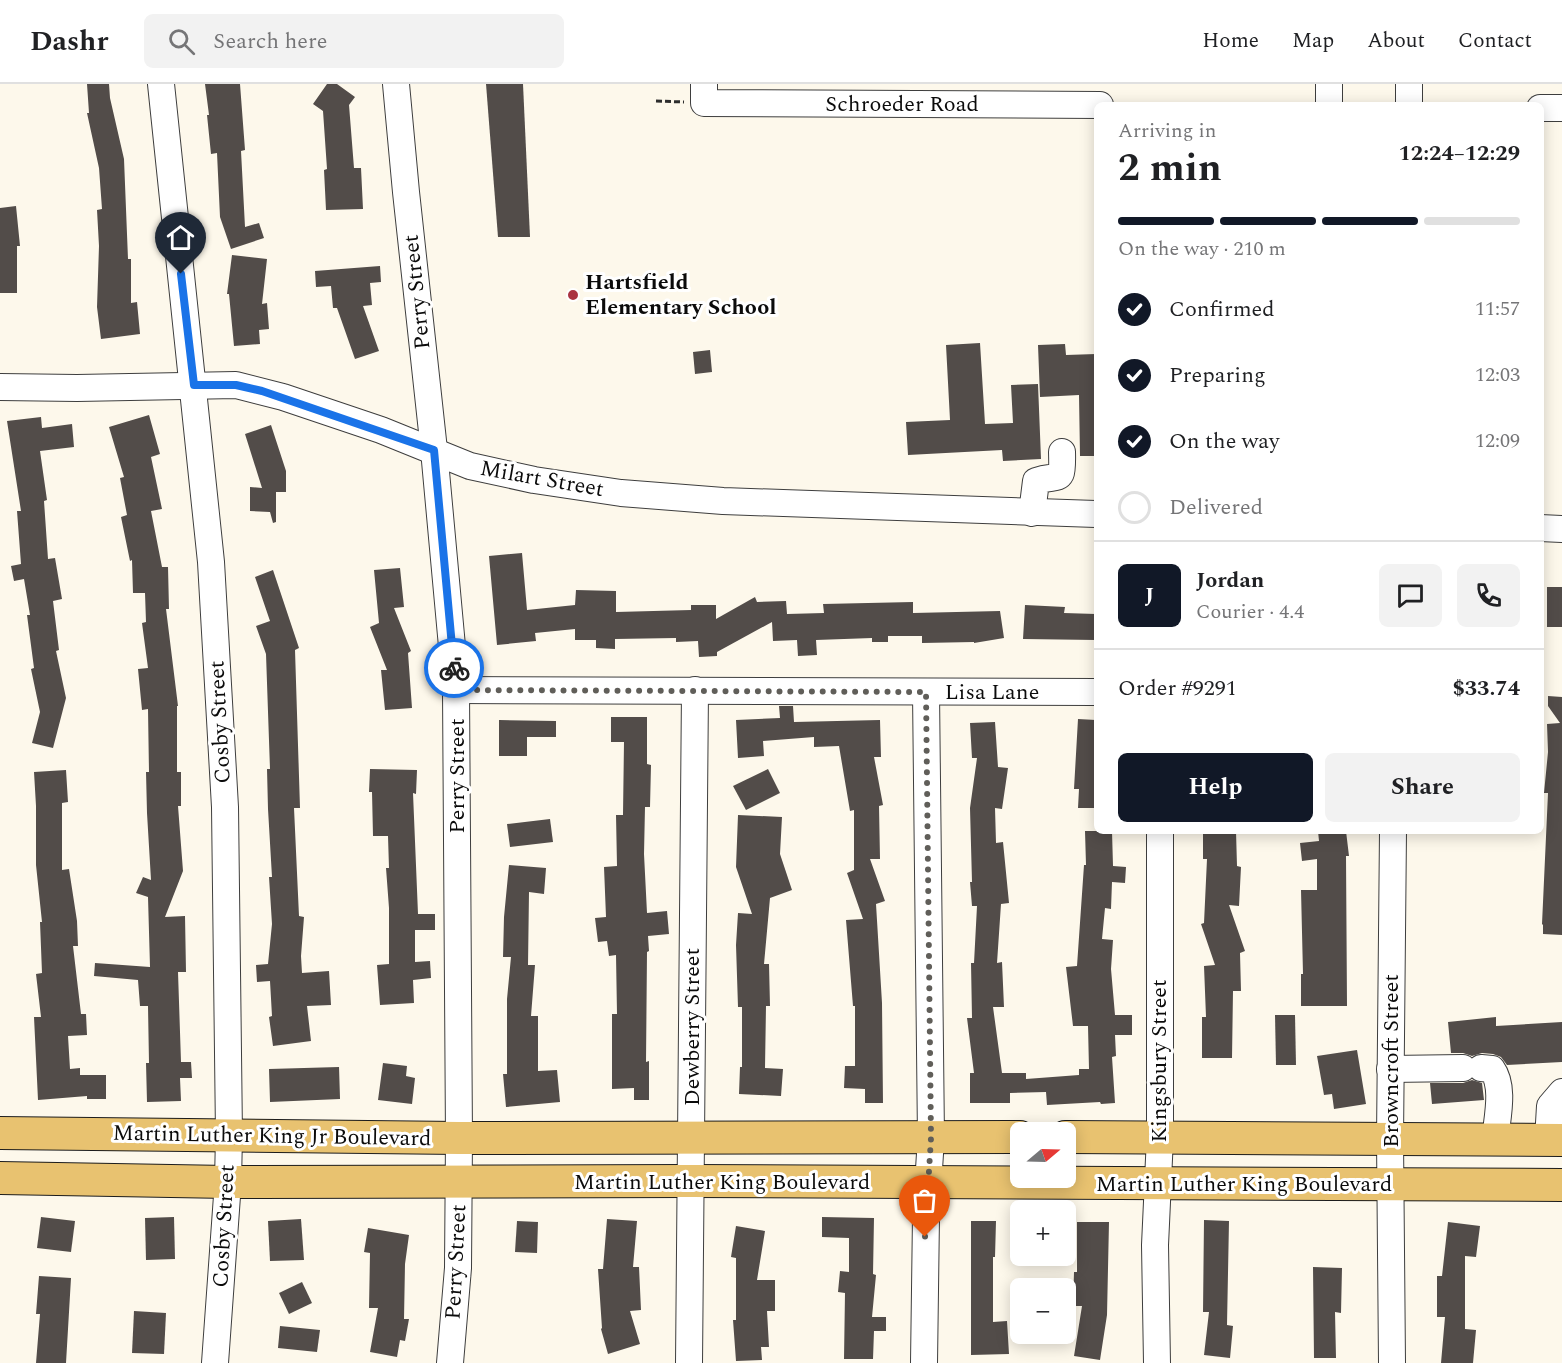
<!DOCTYPE html>
<meta charset="utf-8">
<style>
body{margin:0;font-family:Spectral,serif;background:#f2f2f2;color:#202124;height:100vh;display:flex;flex-direction:column;font-size:22px;white-space:nowrap}
*{box-sizing:border-box;margin:0}
p{font-size:20px;color:#757577}
.icon{flex:none;width:33px;height:33px;fill:none;stroke:currentColor;stroke-width:2;stroke-linecap:round;stroke-linejoin:round}
.map{position:relative;flex:1;overflow:hidden}
.details{position:absolute;left:1094px;top:18px;width:450px;height:732px;display:flex;flex-direction:column;background:#fff;border-radius:9px;box-shadow:0 3px 15px #0003}
.details>*{flex:none}
.needle{width:39px;rotate:71deg}
.buttons{position:absolute;left:1010px;top:1038px;display:grid;gap:12px}
.buttons a{display:grid;place-items:center;width:66px;height:66px;border-radius:9px;background:#fff;box-shadow:0 3px 15px #0003;font-size:30px}
.pin{position:absolute;display:grid;place-items:center;width:51px;height:51px;color:#fff;margin:-62px -26px;border-radius:50% 50% 50% 0;rotate:-45deg;box-shadow:0 0 6px #0007}
.pin .icon{rotate:45deg}
.courier{position:absolute;display:grid;place-items:center;width:60px;height:60px;margin:-30px;border:4px solid #1a73e8;border-radius:50%;background:#fff;color:#222;box-shadow:0 2px 8px #0007}
.summary em{font-style:normal;font-weight:700}
.summary div{display:flex;flex-direction:column-reverse}
.summary{display:flex;align-items:center;justify-content:space-between;height:102px;padding:0 24px}
h1{font-size:39px;font-weight:700;line-height:45px}
.bar{display:grid;grid-template-columns:repeat(4,1fr);gap:9px 6px;align-content:center;height:72px;padding:0 24px}
.bar i{height:8px;border-radius:4px;background:#e0e0e0}
.bar .current{background:#111827}
.bar p{grid-column:span 4}
.line{display:flex;align-items:center;gap:15px;padding:0 24px;border-top:2px solid #e0e0e0}
.line div{flex:1}
.round{display:grid;place-items:center;flex:none;width:63px;height:63px;border-radius:9px;background:#f2f2f2}
ol{padding:0 24px;list-style:none}
li{display:flex;align-items:center;gap:18px;height:66px}
li p{margin-inline-start:auto}
li .icon{padding:6px;border-radius:50%;background:#111827;color:#fff;stroke-width:4}
li:last-child{color:#757577}
li i{width:33px;height:33px;border:3px solid #e0e0e0;border-radius:50%}
.cta{display:flex;gap:12px;margin-top:auto;padding:12px 24px}
.cta a{flex:1;height:69px;border-radius:9px;background:#111827;color:#fff;font-size:24px;font-weight:700;line-height:69px;text-align:center}
.cta a+a{background:#f2f2f2;color:#202124}
header{display:flex;align-items:center;gap:36px;box-sizing:border-box;height:84px;padding:0 30px;background:#fff;border-bottom:2px solid #e0e0e0}
header strong{font-size:28px}
nav{display:flex;gap:33px;margin-inline-start:auto;font-size:21px}
.search{width:420px;height:54px;background:#f2f2f2;display:flex;align-items:center;gap:15px;box-sizing:border-box;padding:0 21px;border-radius:9px;color:#757577;font-size:22px}
.map>svg:first-child{display:block}
</style>
<header>
<strong>Dashr</strong>
<div class="search"><svg class="icon" aria-label="search" viewBox="0 0 24 24"><circle cx="10" cy="10" r="6"/><path d="M15 15l6 6"/></svg>Search here</div>
<nav><a>Home</a><a>Map</a><a>About</a><a>Contact</a></nav>
</header>
<div class="map">
<svg width="1562" height="1279" viewBox="0 0 1562 1279">
<rect width="100%" height="100%" fill="#fdf8eb"/>
<g fill="#524c49">
<polygon points="87,0 109,0 110,14 124,75 128,175 131,175 131,219 137,218 140,250 101,255 97,223 99,162 97,126 102,125 99,84 87,29 89,29"/>
<polygon points="205,0 240,0 245,66 241,67 245,143 259,139 264,154 231,165 220,133 217,69 211,70 207,31 209,31"/>
<polygon points="327,0 337,0 355,13 349,21 354,84 361,84 363,125 326,126 324,86 327,85 323,27 313,20"/>
<polygon points="486,0 523,0 530,153 498,153"/>
<polygon points="16,122 20,162 17,162 17,209 0,209 0,124"/>
<polygon points="232,171 267,175 262,220 267,219 269,245 259,246 260,260 234,262 229,210 227,210"/>
<polygon points="380,182 381,198 370,199 372,221 363,222 379,267 355,275 337,224 333,224 331,202 316,203 315,187"/>
<polygon points="980,259 985,340 1013,339 1011,301 1038,300 1041,375 1003,377 1002,366 908,371 906,338 950,336 946,261"/>
<polygon points="1065,260 1066,271 1096,270 1096,372 1080,372 1079,311 1040,313 1038,261"/>
<polygon points="710,266 712,288 695,290 693,268"/>
<polygon points="149,331 160,370 151,373 162,425 151,427 162,483 168,483 169,525 166,525 178,622 177,622 177,688 181,688 181,722 178,722 183,787 165,833 185,832 186,888 178,888 181,978 191,978 192,994 180,994 181,1017 147,1018 146,979 149,979 148,922 140,922 138,896 94,892 95,879 150,883 148,813 136,809 143,793 151,796 147,729 146,688 149,688 148,625 142,626 138,585 148,584 142,539 146,538 145,509 133,509 132,476 130,477 121,433 127,431 120,394 124,393 109,343"/>
<polygon points="41,333 42,344 72,340 74,363 40,367 47,416 44,417 48,475 55,474 62,515 53,517 59,566 56,567 66,614 53,664 32,659 40,628 31,585 34,584 27,531 30,531 24,495 14,497 11,482 21,480 17,427 21,427 7,337"/>
<polygon points="271,341 286,387 286,408 276,408 276,438 273,439 270,428 250,427 250,403 262,404 245,350"/>
<polygon points="522,469 527,526 575,521 576,506 616,507 616,528 691,526 691,521 716,521 716,535 755,513 757,518 786,517 787,530 824,529 823,520 913,518 913,529 1000,527 1004,554 974,559 974,558 922,559 922,552 888,552 888,558 872,558 872,554 816,556 817,571 798,572 797,556 773,557 772,538 717,568 717,572 699,573 698,557 676,558 676,554 615,555 615,565 596,564 596,556 575,556 575,545 535,549 536,557 497,561 489,472"/>
<polygon points="400,484 404,523 394,524 411,567 408,569 412,624 385,626 381,586 387,586 370,543 379,539 374,486"/>
<polygon points="273,486 299,564 295,566 300,724 294,724 299,832 304,833 301,872 302,889 329,887 331,921 307,922 311,957 273,962 269,933 272,932 270,897 257,898 256,881 268,880 272,840 269,793 272,793 268,725 267,685 270,685 266,570 256,542 270,537 255,493"/>
<rect x="1547" y="503" width="15" height="40"/>
<polygon points="1025,521 1065,523 1064,529 1096,530 1096,556 1023,555"/>
<polygon points="1548,612 1562,613 1562,851 1543,850 1543,841 1542,840 1548,709 1544,709 1548,668 1547,640 1560,639 1548,622"/>
<polygon points="779,622 793,622 794,638 880,636 881,673 874,673 883,721 879,722 880,775 870,775 885,817 876,820 882,919 883,1019 865,1019 865,1005 844,1004 845,982 855,982 855,922 853,922 846,836 863,835 847,789 854,786 854,726 850,727 839,662 814,663 814,653 763,657 764,672 738,674 736,636 780,634"/>
<polygon points="611,633 647,633 647,680 651,681 650,723 645,723 644,770 647,829 667,827 669,850 648,852 649,867 647,868 646,978 649,977 649,1016 634,1016 634,1004 612,1005 612,930 617,930 616,871 609,872 607,857 598,858 595,834 606,833 604,783 617,782 616,731 623,731 624,658 611,658"/>
<polygon points="1078,635 1096,636 1096,724 1078,724 1079,705 1074,705"/>
<polygon points="499,636 556,637 556,653 527,653 527,672 499,672"/>
<polygon points="995,638 998,683 1008,684 1002,725 995,724 996,759 1003,758 1009,819 1001,820 997,879 1002,878 1004,923 993,923 1002,989 1026,989 1026,995 1079,991 1079,985 1089,985 1088,942 1073,942 1066,883 1077,882 1084,781 1086,781 1085,747 1112,747 1113,782 1126,783 1125,799 1112,798 1111,825 1105,824 1102,855 1113,856 1111,885 1115,931 1132,931 1132,951 1115,951 1116,972 1112,973 1115,1019 1101,1020 1100,1018 1047,1021 1046,1008 1010,1009 1010,1019 970,1019 970,989 974,989 967,934 972,934 971,879 974,879 977,822 972,822 970,798 972,798 970,724 977,674 972,674 970,639"/>
<polygon points="370,685 417,686 416,710 413,709 418,830 435,830 435,846 415,846 415,878 430,877 431,894 413,896 414,919 380,921 377,881 389,880 389,824 386,784 389,784 388,752 373,752 372,708 369,708"/>
<polygon points="768,685 780,709 746,726 733,702"/>
<polygon points="66,686 68,718 62,719 62,786 69,785 77,837 78,862 73,862 81,930 86,930 87,951 68,952 70,985 80,984 80,991 106,991 106,1015 87,1015 87,1012 38,1016 34,933 41,933 36,890 42,889 40,838 42,838 36,781 36,722 34,688"/>
<polygon points="738,731 782,733 780,770 792,806 770,814 764,880 769,880 770,922 766,922 765,984 783,985 781,1012 739,1010 740,983 742,983 742,923 738,923 736,861 738,829 752,830 736,783"/>
<polygon points="550,735 553,758 510,763 507,740"/>
<polygon points="1203,747 1236,747 1237,782 1241,783 1239,822 1229,821 1245,867 1240,869 1241,907 1233,907 1232,974 1202,974 1202,933 1206,933 1204,882 1215,881 1201,840 1204,839 1207,775 1203,775"/>
<polygon points="1318,747 1346,747 1349,772 1346,772 1347,922 1301,922 1301,890 1303,890 1301,806 1317,806 1317,775 1302,777 1300,759 1319,757"/>
<polygon points="509,781 546,784 544,810 529,808 528,881 535,881 531,932 538,932 538,987 557,986 560,1018 506,1023 503,990 507,990 507,915 511,873 503,873 504,833"/>
<polygon points="1275,931 1295,931 1296,981 1276,981"/>
<polygon points="1496,933 1496,942 1562,938 1562,978 1507,981 1501,973 1493,970 1482,969 1472,972 1463,969 1451,969 1448,938"/>
<polygon points="1357,966 1366,1020 1334,1025 1332,1010 1324,1011 1317,972"/>
<polygon points="383,979 407,982 406,992 415,994 412,1020 378,1016"/>
<polygon points="339,983 340,1015 270,1018 269,985"/>
<polygon points="1472,996 1482,999 1484,1016 1432,1020 1430,999 1463,999"/>
<polygon points="41,1133 75,1137 71,1168 37,1164"/>
<polygon points="174,1133 175,1175 146,1176 145,1134"/>
<polygon points="822,1133 874,1134 873,1190 876,1191 872,1233 886,1233 886,1247 874,1247 873,1275 844,1275 845,1209 838,1208 840,1187 849,1188 849,1154 822,1153"/>
<polygon points="301,1135 304,1176 270,1177 268,1137"/>
<polygon points="607,1135 637,1137 633,1183 639,1183 641,1226 630,1227 640,1260 608,1270 601,1245 602,1244 598,1185 603,1185"/>
<polygon points="1204,1136 1229,1137 1227,1241 1233,1242 1230,1274 1204,1271 1209,1228 1203,1228"/>
<polygon points="517,1137 538,1138 537,1169 515,1168"/>
<polygon points="971,1137 996,1137 995,1173 993,1173 993,1238 1007,1237 1009,1270 971,1271"/>
<polygon points="1077,1138 1109,1138 1107,1231 1100,1276 1074,1272 1082,1222 1073,1222 1074,1188 1077,1188"/>
<polygon points="1448,1138 1480,1142 1476,1173 1465,1172 1465,1245 1476,1246 1473,1279 1441,1279 1445,1233 1437,1233 1437,1192 1442,1192"/>
<polygon points="736,1142 765,1147 757,1196 775,1196 775,1227 767,1227 769,1263 761,1263 762,1276 736,1277 733,1236 736,1236 736,1174 731,1173"/>
<polygon points="368,1144 409,1151 405,1180 404,1235 409,1235 405,1257 400,1256 397,1273 370,1268 378,1224 369,1224 370,1169 364,1168"/>
<polygon points="1313,1183 1342,1184 1341,1229 1335,1228 1336,1274 1314,1274"/>
<polygon points="39,1192 71,1194 66,1279 36,1279 40,1230 36,1230"/>
<polygon points="302,1198 312,1219 289,1230 279,1209"/>
<polygon points="134,1227 166,1229 164,1270 132,1269"/>
<polygon points="280,1242 320,1246 317,1268 278,1264"/>
</g>
<g fill="none" stroke-linecap="round" stroke-linejoin="round">
<g stroke="#3e3e3e" stroke-width="28">
<g id="minor">
<polyline points="161,0 211,478 225,723 229,1051 228,1098 215,1279"/>
<polyline points="396,0 406,108 434,366 456,606 459,1054 458,1184 450,1279"/>
<polyline points="704,0 704,19 1100,21"/>
<polyline points="1329,0 1329,21"/>
<polyline points="1409,21 1409,0"/>
<polyline points="1540,24 1562,24"/>
<polyline points="0,303 77,304 236,301 283,313 381,346 470,382 534,396 621,409 723,417 1096,430"/>
<path d="M1032 429 1036 397C1060 389 1063 402 1062 368"/>
<polyline points="1540,444 1562,445"/>
<polyline points="456,606 1096,608"/>
<path d="M1481 984 1492 985C1505 1003 1497 1034 1495 1056"/>
<polyline points="1390,985 1463,984"/>
<polyline points="1548,1056 1550,1022 1562,1008"/>
<polyline points="689,1279 695,606"/>
<polyline points="924,1279 926,1132 931,1054 926,608"/>
<polyline points="1157,1279 1155,1161 1160,1053 1160,747"/>
<polyline points="1392,1279 1390,1055 1393,747"/>
</g>
</g>
<g stroke="#1c1c1c" stroke-width="34">
<g id="major">
<polyline points="0,1049 459,1054 1020,1053"/>
<polyline points="1065,1053 1562,1056"/>
<polyline points="0,1094 228,1098 689,1097 1562,1101"/>
</g>
</g>
<polyline stroke="#2d2d2d" stroke-width="3" stroke-dasharray="6 3" stroke-linecap="butt" points="656,17 684,18"/>
<use href="#minor" stroke="#fff" stroke-width="26"/>
<use href="#major" stroke="#e8c270" stroke-width="32"/>
</g>
<g fill="none" stroke-linecap="round" stroke-linejoin="round">
<polyline stroke="#605e59" stroke-width="6" stroke-dasharray="0 10.8" points="454,584 456,606 926,608 931,1054 925,1153"/>
<polyline stroke="#1a73e8" stroke-width="8" points="181,190 194,301 236,301 262,307 434,366 454,584"/>
</g>
<circle fill="#aa3442" stroke="#fff" stroke-width="2" cx="573" cy="211" r="6"/>
<g text-anchor="middle" dominant-baseline="central" stroke-width="6" stroke-linejoin="round" paint-order="stroke">
<g font-size="22" fill="#0b0b0b" stroke="#fff">
<text x="902" y="20">Schroeder Road</text>
<text transform="translate(417 208) rotate(-96)">Perry Street</text>
<text transform="translate(542 395) rotate(10)">Milart Street</text>
<text x="992" y="608">Lisa Lane</text>
<text transform="translate(220 638) rotate(-93)">Cosby Street</text>
<text transform="translate(457 692) rotate(-90)">Perry Street</text>
<text transform="translate(692 943) rotate(-90)">Dewberry Street</text>
<text transform="translate(1159 977) rotate(-90)">Kingsbury Street</text>
<text transform="translate(1391 977) rotate(-90)">Browncroft Street</text>
<text transform="translate(272 1052) rotate(1)">Martin Luther King Jr Boulevard</text>
<text x="722" y="1098">Martin Luther King Boulevard</text>
<text x="1244" y="1100">Martin Luther King Boulevard</text>
<text transform="translate(224 1142) rotate(-87)">Cosby Street</text>
<text transform="translate(456 1178) rotate(-87)">Perry Street</text>
</g>
<g font-size="22" font-weight="bold" fill="#0b0b0b" stroke="#fff" text-anchor="start">
<text x="585" y="198">Hartsfield<tspan x="585" dy="25">Elementary School</tspan></text>
</g>
</g>
</svg>
<div class="buttons">
<a><svg class="needle" viewBox="-14 -14 28 28"><path d="M0-13l5 13h-10z" fill="#e53935"/><path d="M0 13l5-13h-10z" fill="#757577"/></svg></a>
<a>+</a>
<a>−</a>
</div>
<div class="pin" style="left:925px;top:1153px;background:#ea580c"><svg class="icon" aria-label="bag" viewBox="0 0 24 24"><path d="M5 8h14l-1 12H6zM9 8a3 3 0 0 1 6 0"/></svg></div>
<div class="pin" style="left:181px;top:190px;background:#1f2937"><svg class="icon" aria-label="home" viewBox="0 0 24 24"><path d="M3 11l9-7 9 7M6 9v11h12V9"/></svg></div>
<div class="courier" style="left:454px;top:584px"><svg class="icon" aria-label="bike" viewBox="0 0 24 24"><circle cx="6" cy="16" r="4"/><circle cx="18" cy="16" r="4"/><path d="M6 16l4-8h5l3 8M10 8l3 8H6M13 5h3"/></svg></div>
<section class="details">
<div class="summary"><div><h1>2 min</h1><p>Arriving in</p></div><em>12:24–12:29</em></div>
<div class="bar"><i class="current"></i><i class="current"></i><i class="current"></i><i></i><p>On the way · 210 m</p></div>
<ol>
<li><svg class="icon" aria-label="check" viewBox="0 0 24 24"><path d="M5 12l5 5 9-10"/></svg>Confirmed<p>11:57</p></li>
<li><svg class="icon" aria-label="check" viewBox="0 0 24 24"><path d="M5 12l5 5 9-10"/></svg>Preparing<p>12:03</p></li>
<li><svg class="icon" aria-label="check" viewBox="0 0 24 24"><path d="M5 12l5 5 9-10"/></svg>On the way<p>12:09</p></li>
<li><i></i>Delivered</li>
</ol>
<div class="line" style="height:108px"><b class="round" style="background:#111827;color:#fff">J</b><div><b>Jordan</b><p>Courier · 4.4</p></div><a class="round"><svg class="icon" aria-label="chat" viewBox="0 0 24 24"><path d="M4 5h16v11H9l-5 4z"/></svg></a><a class="round"><svg class="icon" aria-label="phone" viewBox="0 0 24 24"><path d="M5 4h4l2 5-3 2q2 4 5 5l2-3 5 2v4C11 20 4 13 5 4z"/></svg></a></div>
<div class="line" style="height:78px"><div>Order #9291</div><b>$33.74</b></div>
<div class="cta"><a>Help</a><a>Share</a></div>
</section>
</div>
